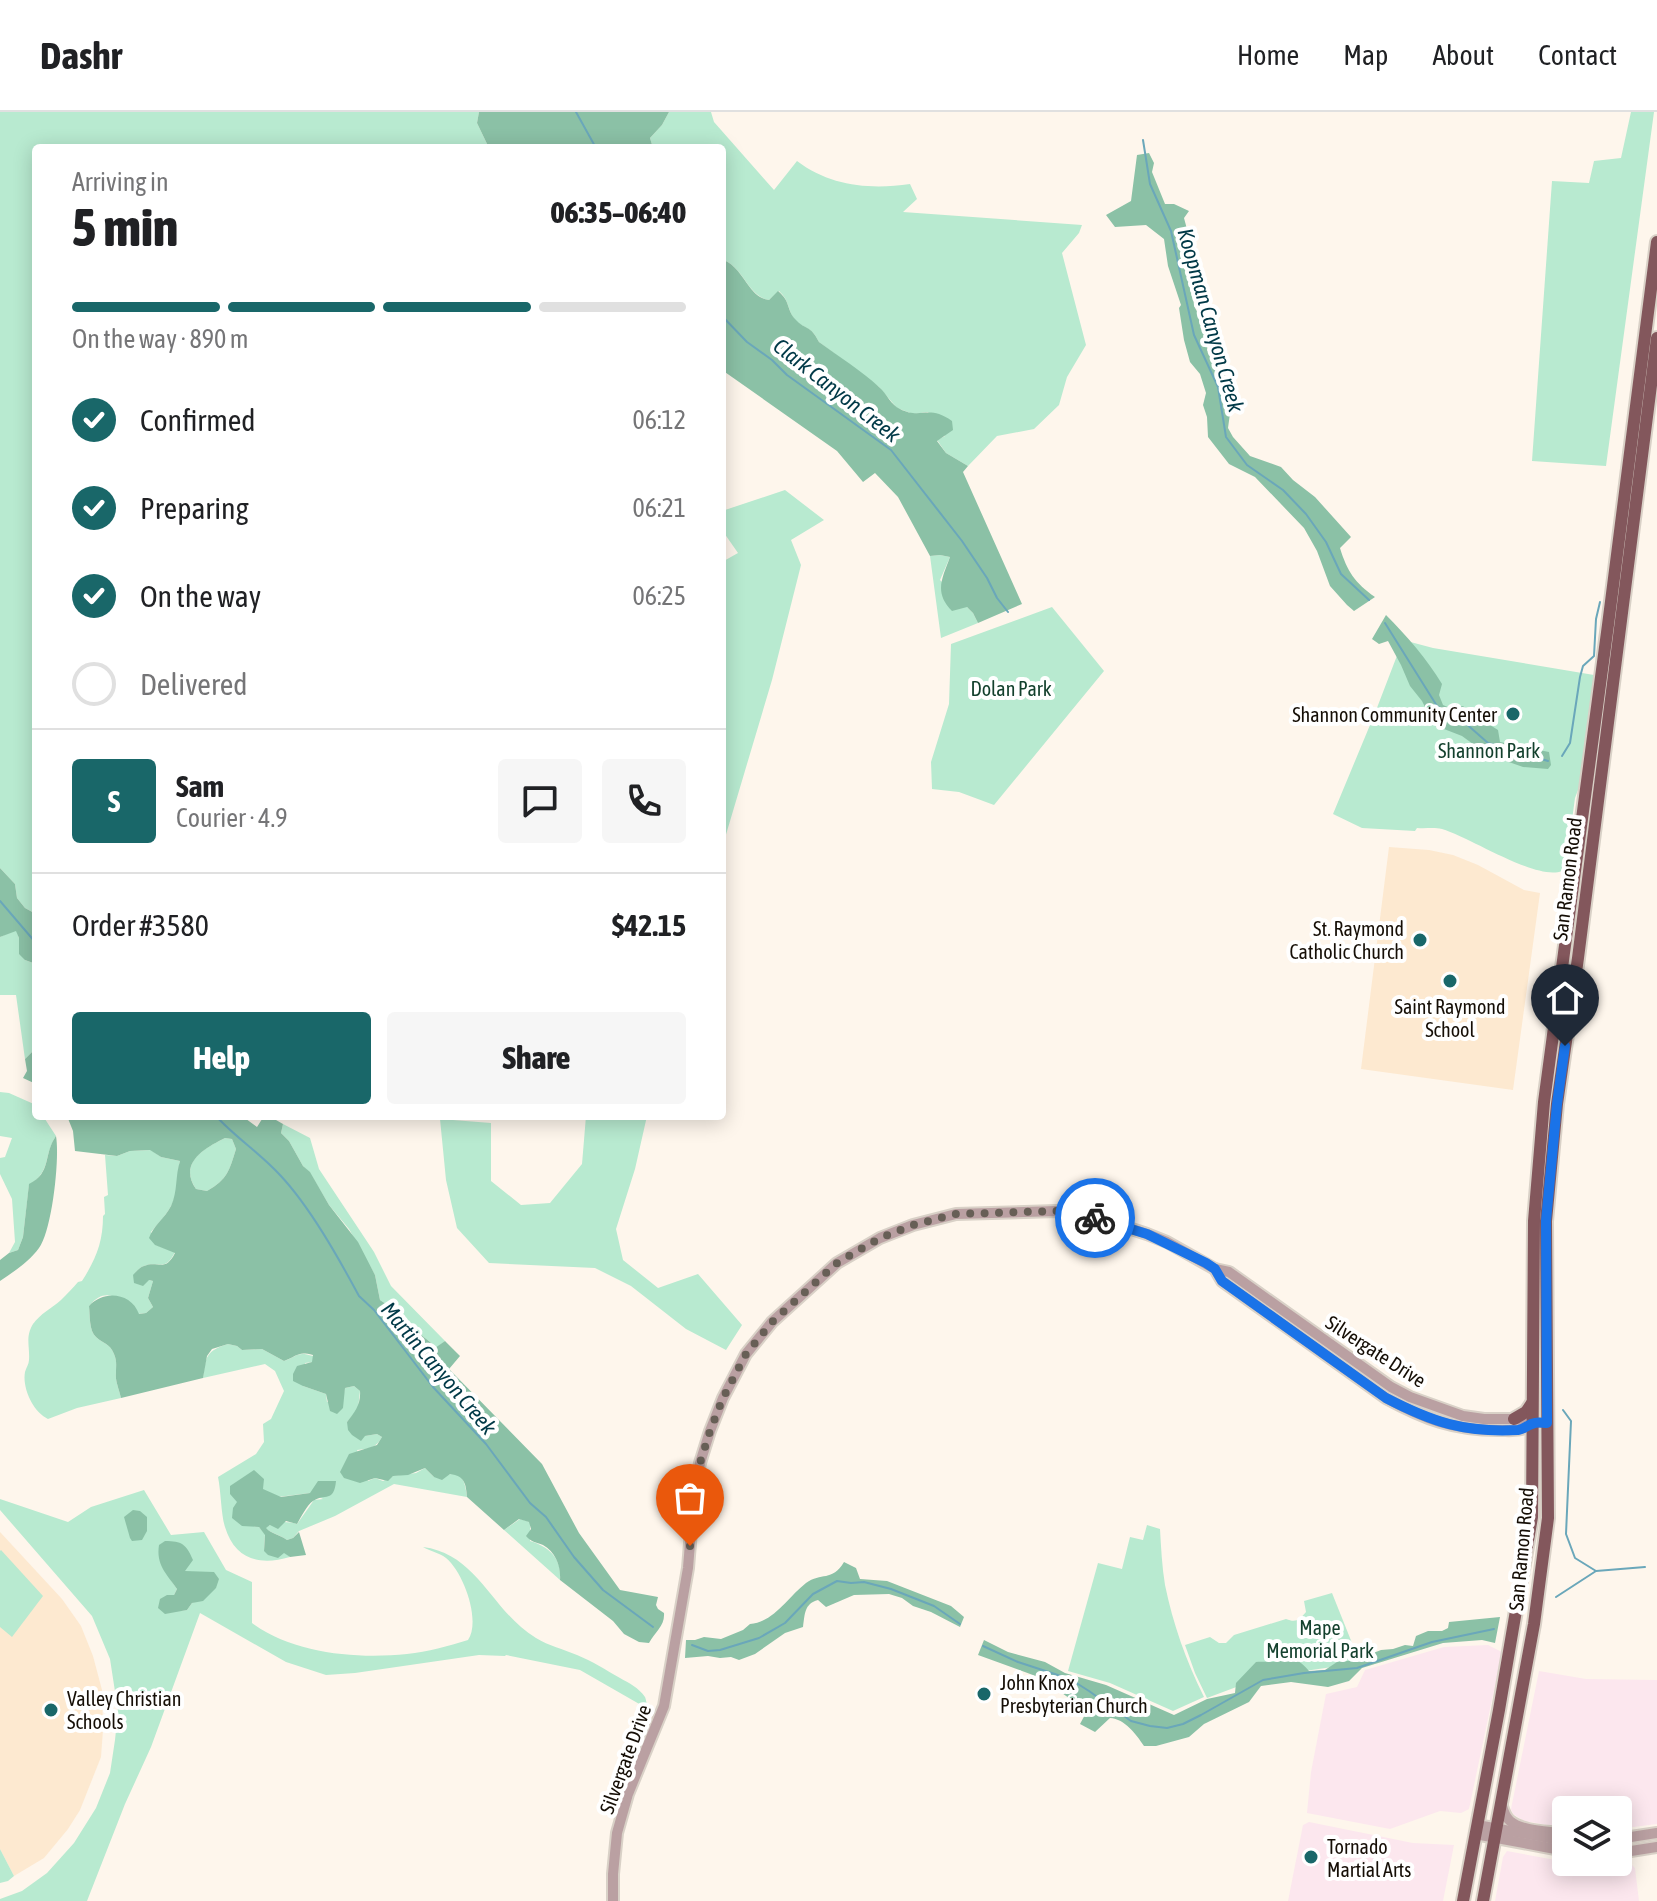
<!DOCTYPE html>
<meta charset="utf-8">
<style>
body{margin:0;font-family:"Asap Condensed",sans-serif;background:#f6f6f6;color:#202124;height:100vh;display:flex;flex-direction:column;font-size:30px;white-space:nowrap}
*{box-sizing:border-box;margin:0}
p{font-size:26px;color:#757577}
.icon{flex:none;width:44px;height:44px;fill:none;stroke:currentColor;stroke-width:2;stroke-linecap:round;stroke-linejoin:round}
.map{position:relative;flex:1;overflow:hidden}
.details{position:absolute;left:32px;top:32px;width:694px;height:976px;display:flex;flex-direction:column;background:#fff;border-radius:8px;box-shadow:0 4px 20px #0003}
.details>*{flex:none}
.controls{position:absolute;left:1552px;top:1684px;display:grid;gap:16px}
.controls a{display:grid;place-items:center;width:80px;height:80px;border-radius:8px;background:#fff;box-shadow:0 4px 20px #0003;font-size:40px}
.pin{position:absolute;display:grid;place-items:center;width:68px;height:68px;color:#fff;margin:-82px -34px;border-radius:50% 50% 50% 0;rotate:-45deg;box-shadow:0 0 8px #0007}
.pin .icon{rotate:45deg}
.courier{position:absolute;display:grid;place-items:center;width:80px;height:80px;margin:-40px;border:6px solid #1a73e8;border-radius:50%;background:#fff;color:#222;box-shadow:0 2px 10px #0007}
.headline em{font-style:normal;font-weight:800}
.headline div{display:flex;flex-direction:column-reverse}
.headline{display:flex;align-items:center;justify-content:space-between;height:136px;padding:0 40px}
h1{font-size:52px;font-weight:800;line-height:60px}
.bar{display:grid;grid-template-columns:repeat(4,1fr);gap:12px 8px;align-content:center;height:96px;padding:0 40px}
.bar i{height:10px;border-radius:6px;background:#e0e0e0}
.bar .active{background:#196769}
.bar p{grid-column:span 4}
.line{display:flex;align-items:center;gap:20px;padding:0 40px;border-top:2px solid #e0e0e0}
.line div{flex:1}
.round{display:grid;place-items:center;flex:none;width:84px;height:84px;border-radius:8px;background:#f6f6f6}
ol{padding:0 40px;list-style:none}
li{display:flex;align-items:center;gap:24px;height:88px}
li p{margin-inline-start:auto}
li .icon{padding:8px;border-radius:50%;background:#196769;color:#fff;stroke-width:4}
li:last-child{color:#757577}
li i{width:44px;height:44px;border:4px solid #e0e0e0;border-radius:50%}
.cta{display:flex;gap:16px;margin-top:auto;padding:16px 40px}
.cta a{flex:1;height:92px;border-radius:8px;background:#196769;color:#fff;font-size:32px;font-weight:800;line-height:92px;text-align:center}
.cta a+a{background:#f6f6f6;color:#202124}
header{display:flex;align-items:center;gap:48px;box-sizing:border-box;height:112px;padding:0 40px;background:#fff;border-bottom:2px solid #e0e0e0}
header strong{font-size:38px}
nav{display:flex;gap:44px;margin-inline-start:auto;font-size:28px}
.map>svg:first-child{display:block}
</style>
<header>
<strong>Dashr</strong>
<nav><a>Home</a><a>Map</a><a>About</a><a>Contact</a></nav>
</header>
<div class="map">
<svg width="1657" height="1789" viewBox="0 0 1657 1789">
<rect width="100%" height="100%" fill="#fef6ec"/>
<g fill="#fce7ee">
<polygon points="1488,1533 1502,1540 1469,1697 1461,1701 1440,1699 1390,1717 1307,1701 1311,1660 1326,1582 1357,1575 1365,1558 1444,1535"/>
<polygon points="1539,1559 1586,1567 1657,1568 1657,1712 1618,1717 1618,1698 1566,1698 1566,1716 1524,1709 1513,1702 1511,1697"/>
<polygon points="1309,1710 1413,1731 1454,1733 1443,1789 1288,1789 1303,1713"/>
<polygon points="1507,1739 1566,1750 1624,1749 1631,1752 1635,1756 1639,1789 1495,1789 1503,1745"/>
</g>
<g fill="#fde9d0">
<polygon points="1389,735 1429,738 1453,743 1478,753 1524,778 1540,781 1513,978 1361,957"/>
<polygon points="0,1420 62,1487 81,1514 93,1544 102,1578 103,1618 101,1645 80,1698 68,1717 44,1746 14,1764 0,1737"/>
</g>
<g fill="#b8ead0" fill-rule="evenodd">
<polygon points="0,0 479,0 477,11 489,36 36,36 36,802 25,796 17,786 15,772 0,756"/>
<path d="M669 0H711L714 10 774 78 797 49C830 74 870 78 910 72L917 87 903 100 1082 113 1079 121 1062 141 1086 233 1067 265 1059 293 1034 317 997 324 968 354 946 341 937 328 945 324 928 300 913 302 897 296 879 275 819 230C810 212 806 219 795 208 787 198 790 189 779 179L769 188C752 185 746 166 734 155 730 151 726 149 722 147V36H653L650 26 662 13Z"/>
<polygon points="1631,0 1654,0 1606,354 1532,349 1552,69 1589,71 1594,49 1621,46"/>
<polygon points="785,378 824,408 791,428 801,453 772,568 722,736 722,450 738,441 722,418 722,399"/>
<polygon points="940,443 950,445 940,468 973,501 978,511 941,526 930,444"/>
<polygon points="1052,495 1104,559 994,693 959,680 932,677 931,650 949,592 951,532"/>
<path d="M1403 528 1433 536 1594 563 1581 670 1575 686 1566 752 1562 759C1536 769 1472 726 1442 717 1433 715 1426 717 1417 716L1415 719 1362 716 1333 702 1375 601Z"/>
<polygon points="13,819 17,819 25,848 36,852 36,936 25,947 16,883 0,883 0,825"/>
<path d="M0 980 9 981 36 993V1004H43L56 1024C43 1043 52 1059 29 1073L23 1125 18 1138 9 1141 15 1130 12 1087 0 1062V1046L5 1045 12 1026 0 1024Z"/>
<polygon points="586,1004 647,1004 635,1057 616,1117 623,1148 658,1176 698,1162 742,1213 726,1238 686,1217 631,1174 595,1156 489,1151 457,1116 446,1068 440,1007 491,1011 491,1069 521,1093 550,1091 582,1052"/>
<polygon points="283,1012 310,1026 319,1057 374,1140 391,1174 445,1229 435,1237 430,1230 410,1214 398,1200 380,1188 375,1163 349,1117 329,1093 310,1061 303,1054 289,1029 281,1021"/>
<path d="M225 1026 232 1027 236 1037C229 1059 228 1067 207 1079L196 1077C178 1050 205 1036 225 1026Z"/>
<path d="M151 1038 161 1045 180 1049C177 1060 179 1071 176 1082 172 1097 161 1108 151 1120L156 1133 175 1140C165 1161 158 1148 144 1154 140 1155 136 1160 133 1164L153 1169 148 1186 153 1195 146 1201 138 1202C121 1188 107 1172 89 1194 90 1203 89 1219 96 1225 103 1232 110 1231 114 1242 117 1249 116 1253 116 1261 115 1269 119 1277 121 1286L77 1296 48 1307C33 1300 22 1276 25 1260 26 1256 29 1252 29 1248 30 1235 25 1225 33 1212 40 1202 52 1196 61 1188 67 1182 73 1176 78 1170L82 1169C96 1147 103 1130 103 1104L105 1102 104 1085 108 1083 105 1043 117 1044 130 1039Z"/>
<path d="M228 1232 237 1234 242 1238 262 1237 284 1249C298 1244 297 1239 313 1244V1250L305 1251 303 1274 326 1282 327 1290 343 1285 345 1276 354 1274 360 1279 358 1297 347 1310 365 1324 377 1322 382 1325C376 1336 369 1337 357 1338L368 1369 375 1366 383 1369 393 1364 416 1361 425 1356 434 1365C457 1360 464 1358 467 1385L394 1372 335 1404 299 1419 293 1426 287 1428C279 1422 272 1422 265 1416 275 1409 286 1409 297 1412L314 1388 323 1387 310 1381 237 1390 255 1415H259L265 1422 264 1439 284 1440 290 1445C260 1454 235 1448 225 1415 221 1403 221 1379 218 1365L256 1342 264 1330 263 1312 271 1307 284 1279 275 1259 265 1252 203 1266C206 1244 206 1239 228 1232Z"/>
<path d="M144 1378 171 1423 204 1420 226 1458 252 1470V1511C294 1542 357 1547 407 1542 428 1540 448 1534 468 1528 481 1509 464 1461 446 1446 440 1441 430 1439 423 1435 478 1442 492 1500 536 1526 549 1534 563 1537 577 1543 592 1549 606 1558 620 1566 629 1571 639 1576 645 1585 646 1587 647 1594 648 1597L580 1558 506 1543 505 1544 479 1543 355 1561 326 1563 286 1550 200 1501 151 1635 125 1692 87 1789H0V1787L22 1779 47 1761 74 1731 96 1696 110 1661 115 1628 118 1599 110 1547 92 1504 0 1398V1387L68 1410 91 1395ZM184 1459 189 1461 196 1489 192 1491 187 1498 177 1499 167 1483H174L177 1477 170 1467Z"/>
<path d="M520 1407 530 1410V1429C550 1435 562 1447 560 1468L504 1418Z"/>
<path d="M1147 1413 1160 1417C1161 1435 1162 1455 1165 1473 1173 1512 1186 1549 1204 1585L1173 1599 1110 1571 1068 1559 1098 1451 1122 1457 1130 1425 1143 1428Z"/>
<polygon points="1,1438 43,1484 12,1525 0,1515 0,1439"/>
<path d="M1332 1481 1360 1551 1263 1565 1207 1586 1195 1561 1185 1533 1210 1525 1219 1531H1226L1234 1523 1286 1507C1296 1511 1299 1508 1306 1500L1304 1489Z"/>
<polygon points="0,1737 14,1764 8,1769 0,1771"/>
</g>
<g fill="#8bc1a6" fill-rule="evenodd">
<polygon points="479,0 669,0 662,13 650,26 653,36 489,36 477,11"/>
<path d="M1149 41 1154 51 1152 60 1165 92H1174L1189 99 1184 106 1198 158 1192 170 1194 194 1206 216 1208 228 1207 238 1225 263 1232 287 1228 316 1233 325 1250 344 1281 355 1293 368 1315 385 1351 425 1340 436C1347 459 1355 471 1375 485L1354 499 1347 493 1330 474 1317 439 1304 416 1255 365 1229 352 1208 325 1207 305 1203 293 1206 281 1200 262 1190 250 1184 228 1179 196 1181 193 1168 154 1164 127 1146 113 1115 115 1106 103 1131 89 1137 43Z"/>
<path d="M722 147C726 149 730 151 734 155 746 166 752 186 769 188L778 179C791 190 786 197 795 207 806 219 810 212 819 230 838 244 862 259 879 275 887 282 891 293 900 297 921 308 928 292 952 309L953 318 937 329 946 341 968 354 963 360 1022 492 978 511 973 501 967 495 952 499C933 480 943 465 950 445L940 443 930 444 898 385 875 361 863 370 837 339 722 258Z"/>
<path d="M1386 503C1407 524 1427 547 1442 572L1439 583 1443 593 1452 597 1463 594 1469 600 1498 618 1500 630 1549 640 1551 653 1548 657 1523 655 1506 649 1490 641 1484 640 1462 624 1444 617 1428 601 1422 589 1410 574 1401 553 1388 529 1379 532 1372 527Z"/>
<polygon points="0,756 15,772 17,786 25,796 36,802 36,852 25,848 19,842 19,826 16,819 0,825"/>
<polygon points="36,936 36,972 23,966 27,959 25,947"/>
<path d="M67 1004H242L257 1015 264 1004H269L283 1012 281 1021 289 1029 303 1054 310 1060 329 1093 358 1130 375 1163 380 1188 398 1200 410 1214 430 1230 435 1236 445 1229 460 1244 449 1257 542 1352 579 1421 620 1478 658 1485 656 1493 658 1497 664 1501C665 1514 655 1520 649 1531L639 1530 624 1522 613 1509 560 1468C561 1455 556 1440 543 1433 536 1430 531 1430 526 1424L531 1417 529 1410 519 1407 504 1418 467 1385C466 1372 465 1364 450 1362L442 1368 434 1365 425 1356 408 1363 393 1364 388 1369 375 1366 360 1371 344 1366 340 1360 349 1342 377 1333 382 1325 377 1322 365 1324 361 1329 352 1323 348 1318 347 1310C355 1300 361 1292 360 1279L354 1274 345 1276 343 1296 337 1302 330 1299 326 1282 303 1274 293 1269V1262L297 1254 312 1250 313 1243C297 1239 298 1244 284 1249L262 1237 242 1238 237 1234 228 1232 212 1237 207 1244 203 1266 121 1286C119 1277 115 1269 116 1261 116 1253 117 1249 114 1242 110 1231 103 1232 96 1225 89 1219 90 1203 89 1194 103 1178 131 1180 139 1202L146 1201 153 1195 148 1186 153 1169 149 1168 143 1174 134 1171 133 1163C136 1160 140 1155 144 1154 158 1148 165 1161 175 1141L155 1133 149 1126C153 1114 165 1106 171 1094 178 1079 175 1064 180 1049L161 1045 150 1038 130 1039 117 1044 75 1039 73 1019ZM225 1026 232 1027 236 1037C229 1059 228 1067 207 1079L196 1077C178 1051 205 1036 225 1026Z"/>
<path d="M56 1024C60 1046 52 1119 39 1136 29 1150 13 1160 0 1169V1148L9 1141 18 1138 23 1125 29 1072C52 1061 43 1042 56 1024Z"/>
<path d="M254 1358 264 1367 263 1377 281 1385 310 1381 318 1369H336C334 1391 325 1381 313 1389 307 1393 301 1405 297 1412L286 1409 278 1417 270 1413 266 1416C271 1422 279 1422 287 1428L293 1426 299 1420 306 1443 290 1445 284 1441 278 1446 268 1443 264 1439 265 1423 259 1415 242 1414 232 1406 233 1396 237 1390 230 1382V1374Z"/>
<polygon points="133,1398 140,1399 147,1405 147,1419 142,1428 132,1429 130,1426 124,1405"/>
<path d="M165 1429C182 1429 186 1432 193 1448L185 1459 214 1460 219 1467 216 1476 203 1489 192 1491 187 1498 165 1502 158 1496 160 1487 167 1483H174L177 1477C166 1461 156 1453 159 1433Z"/>
<path d="M844 1450 856 1456 860 1467 887 1469 951 1494 964 1505 960 1515 931 1500 913 1494 902 1486 889 1482 854 1483 826 1495 818 1488C804 1492 805 1502 803 1515L785 1521 755 1542 739 1548 731 1545 720 1546 708 1544 685 1546 686 1528H695L704 1525 721 1527 743 1518 750 1512C773 1511 789 1484 806 1471 821 1460 832 1470 844 1450Z"/>
<path d="M1500 1505 1495 1531 1482 1528 1443 1531 1362 1556 1349 1569 1328 1575 1291 1570 1261 1574 1249 1590 1204 1612 1189 1625 1156 1634H1144C1136 1622 1125 1607 1110 1606L1095 1620 1080 1612 1087 1599 1041 1566 978 1543 984 1528 1008 1540 1045 1550 1065 1561 1106 1573 1174 1603 1207 1587 1235 1581 1236 1571 1256 1550C1263 1549 1271 1551 1278 1549 1294 1546 1297 1546 1309 1559L1325 1558 1337 1550 1348 1549 1363 1545 1381 1538 1393 1537 1405 1533 1413 1534 1416 1524 1428 1519H1442L1448 1516 1449 1510Z"/>
</g>
<g fill="none" stroke-linecap="round" stroke-linejoin="round">
<g stroke="#6aa7ba" stroke-width="2">
<polyline points="576,0 596,36"/>
<polyline points="1143,28 1150,72 1171,119 1194,223 1218,275 1226,325 1247,353 1283,378 1306,402 1326,430 1341,462 1369,488"/>
<polyline points="722,204 747,230 772,248 787,263 891,338 962,429 987,466 997,486 1008,500"/>
<polyline points="1385,511 1437,594 1449,603 1463,609 1488,631 1548,649"/>
<polyline points="1562,644 1570,631 1580,565 1583,554 1594,544 1596,507 1600,490"/>
<polyline points="0,789 36,831"/>
<path d="M216 1004C236 1026 260 1041 280 1063 310 1095 338 1145 359 1184L374 1198 433 1275 486 1332 530 1391 546 1405 574 1445 603 1478 653 1515"/>
<polyline points="1563,1298 1571,1309 1566,1422 1575,1446 1596,1459"/>
<polyline points="1556,1485 1596,1459 1645,1455"/>
<polyline points="692,1533 708,1539 720,1538 759,1526 785,1511 813,1482 837,1469 851,1471 864,1470 891,1477 934,1494 960,1512"/>
<polyline points="983,1534 1018,1550 1070,1567 1089,1579 1131,1609 1150,1614 1167,1616 1183,1612 1201,1603 1263,1568 1304,1561 1357,1556 1432,1530 1494,1517"/>
</g>
<g stroke="#d9d1c7" stroke-width="14">
<g id="minor">
<path d="M1215 1157 1222 1169 1386 1286C1425 1307 1453 1318 1498 1318 1514 1318 1520 1320 1533 1311"/>
<path d="M1501 1691C1503 1697 1504 1704 1510 1709 1522 1719 1545 1719 1560 1721L1566 1729"/>
<polyline points="1477,1713 1566,1729"/>
<polyline points="1475,1722 1566,1739"/>
<polyline points="1618,1727 1657,1721"/>
<polyline points="1618,1741 1657,1735"/>
<polyline points="613,1789 613,1762 617,1721 628,1682 664,1594 688,1456 694,1382 700,1351 710,1319 723,1286 746,1242 772,1210 837,1151 880,1126 913,1113 956,1102 1057,1099 1104,1108 1147,1122 1167,1130 1215,1157 1229,1160 1391,1275 1410,1285 1463,1304 1484,1307 1526,1307 1539,1311"/>
</g>
</g>
<g stroke="#d9d1c7" stroke-width="16">
<g id="major">
<polyline points="1514,1307 1526,1300 1532,1291"/>
<polyline points="1463,1789 1499,1598 1532,1405 1534,1109 1544,990 1608,513 1657,130"/>
<polyline points="1483,1789 1534,1512 1548,1406 1546,1109 1557,992 1578,846 1657,226"/>
</g>
</g>
<use href="#minor" stroke="#baa0a2" stroke-width="10"/>
<use href="#major" stroke="#83575c" stroke-width="12"/>
</g>
<g fill="none" stroke-linecap="round" stroke-linejoin="round">
<polyline stroke="#675f56" stroke-width="8" stroke-dasharray="0 14.4" points="690,1434 694,1382 700,1351 710,1319 723,1286 746,1242 772,1210 837,1151 880,1126 913,1113 956,1102 1057,1099 1095,1106"/>
<path stroke="#1a73e8" stroke-width="10" d="M1095 1106 1147 1122 1206 1151 1215 1157 1222 1169 1386 1286C1432 1310 1465 1321 1518 1318 1525 1317 1528 1312 1535 1311 1539 1310 1543 1311 1547 1311L1546 1109 1557 992 1565 934"/>
</g>
<g fill="#196769" stroke="#fff" stroke-width="3">
<circle cx="1513" cy="602" r="8"/>
<circle cx="1420" cy="828" r="8"/>
<circle cx="1450" cy="869" r="8"/>
<circle cx="984" cy="1582" r="8"/>
<circle cx="51" cy="1598" r="8"/>
<circle cx="1311" cy="1745" r="8"/>
</g>
<g text-anchor="middle" dominant-baseline="central" stroke-width="8" stroke-linejoin="round" paint-order="stroke">
<g font-size="20" fill="#13402d" stroke="#fff">
<text x="1011" y="576">Dolan Park</text>
<text x="1489" y="638">Shannon Park</text>
<text x="1320" y="1515">Mape<tspan x="1320" dy="23">Memorial Park</tspan></text>
</g>
<g font-size="20" fill="#150e06" stroke="#fff" text-anchor="start">
<text x="1497" y="602" text-anchor="end">Shannon Community Center</text>
<text x="1404" y="816" text-anchor="end">St. Raymond<tspan x="1404" dy="23">Catholic Church</tspan></text>
<text x="1450" y="894" text-anchor="middle">Saint Raymond<tspan x="1450" dy="23">School</tspan></text>
<text x="1000" y="1570">John Knox<tspan x="1000" dy="23">Presbyterian Church</tspan></text>
<text x="67" y="1586">Valley Christian<tspan x="67" dy="23">Schools</tspan></text>
<text x="1327" y="1734">Tornado<tspan x="1327" dy="23">Martial Arts</tspan></text>
</g>
<g font-size="20" fill="#150e06" stroke="#fff">
<text transform="translate(1567 767) rotate(-83)">San Ramon Road</text>
<text transform="translate(1376 1239) rotate(33)">Silvergate Drive</text>
<text transform="translate(1521 1437) rotate(-85)">San Ramon Road</text>
<text transform="translate(625 1647) rotate(-70)">Silvergate Drive</text>
</g>
<g font-size="22" font-style="italic" fill="#003947" stroke="#fff">
<text transform="translate(1211 208) rotate(74)">Koopman Canyon Creek</text>
<text transform="translate(837 278) rotate(38)">Clark Canyon Creek</text>
<text transform="translate(439 1256) rotate(50)">Martin Canyon Creek</text>
</g>
</g>
</svg>
<div class="controls">
<a><svg class="icon" aria-label="layers" viewBox="0 0 24 24"><path d="M12 4l9 5-9 5-9-5zM3 14l9 5 9-5"/></svg></a>
</div>
<div class="pin" style="left:690px;top:1434px;background:#ea580c"><svg class="icon" aria-label="bag" viewBox="0 0 24 24"><path d="M5 8h14l-1 12H6zM9 8a3 3 0 0 1 6 0"/></svg></div>
<div class="pin" style="left:1565px;top:934px;background:#1f2937"><svg class="icon" aria-label="home" viewBox="0 0 24 24"><path d="M3 11l9-7 9 7M6 9v11h12V9"/></svg></div>
<div class="courier" style="left:1095px;top:1106px"><svg class="icon" aria-label="bike" viewBox="0 0 24 24"><circle cx="6" cy="16" r="4"/><circle cx="18" cy="16" r="4"/><path d="M6 16l4-8h5l3 8M10 8l3 8H6M13 5h3"/></svg></div>
<section class="details">
<div class="headline"><div><h1>5 min</h1><p>Arriving in</p></div><em>06:35–06:40</em></div>
<div class="bar"><i class="active"></i><i class="active"></i><i class="active"></i><i></i><p>On the way · 890 m</p></div>
<ol>
<li><svg class="icon" aria-label="check" viewBox="0 0 24 24"><path d="M5 12l5 5 9-10"/></svg>Confirmed<p>06:12</p></li>
<li><svg class="icon" aria-label="check" viewBox="0 0 24 24"><path d="M5 12l5 5 9-10"/></svg>Preparing<p>06:21</p></li>
<li><svg class="icon" aria-label="check" viewBox="0 0 24 24"><path d="M5 12l5 5 9-10"/></svg>On the way<p>06:25</p></li>
<li><i></i>Delivered</li>
</ol>
<div class="line" style="height:144px"><b class="round" style="background:#196769;color:#fff">S</b><div><b>Sam</b><p>Courier · 4.9</p></div><a class="round"><svg class="icon" aria-label="chat" viewBox="0 0 24 24"><path d="M4 5h16v11H9l-5 4z"/></svg></a><a class="round"><svg class="icon" aria-label="phone" viewBox="0 0 24 24"><path d="M5 4h4l2 5-3 2q2 4 5 5l2-3 5 2v4C11 20 4 13 5 4z"/></svg></a></div>
<div class="line" style="height:104px"><div>Order #3580</div><b>$42.15</b></div>
<div class="cta"><a>Help</a><a>Share</a></div>
</section>
</div>
